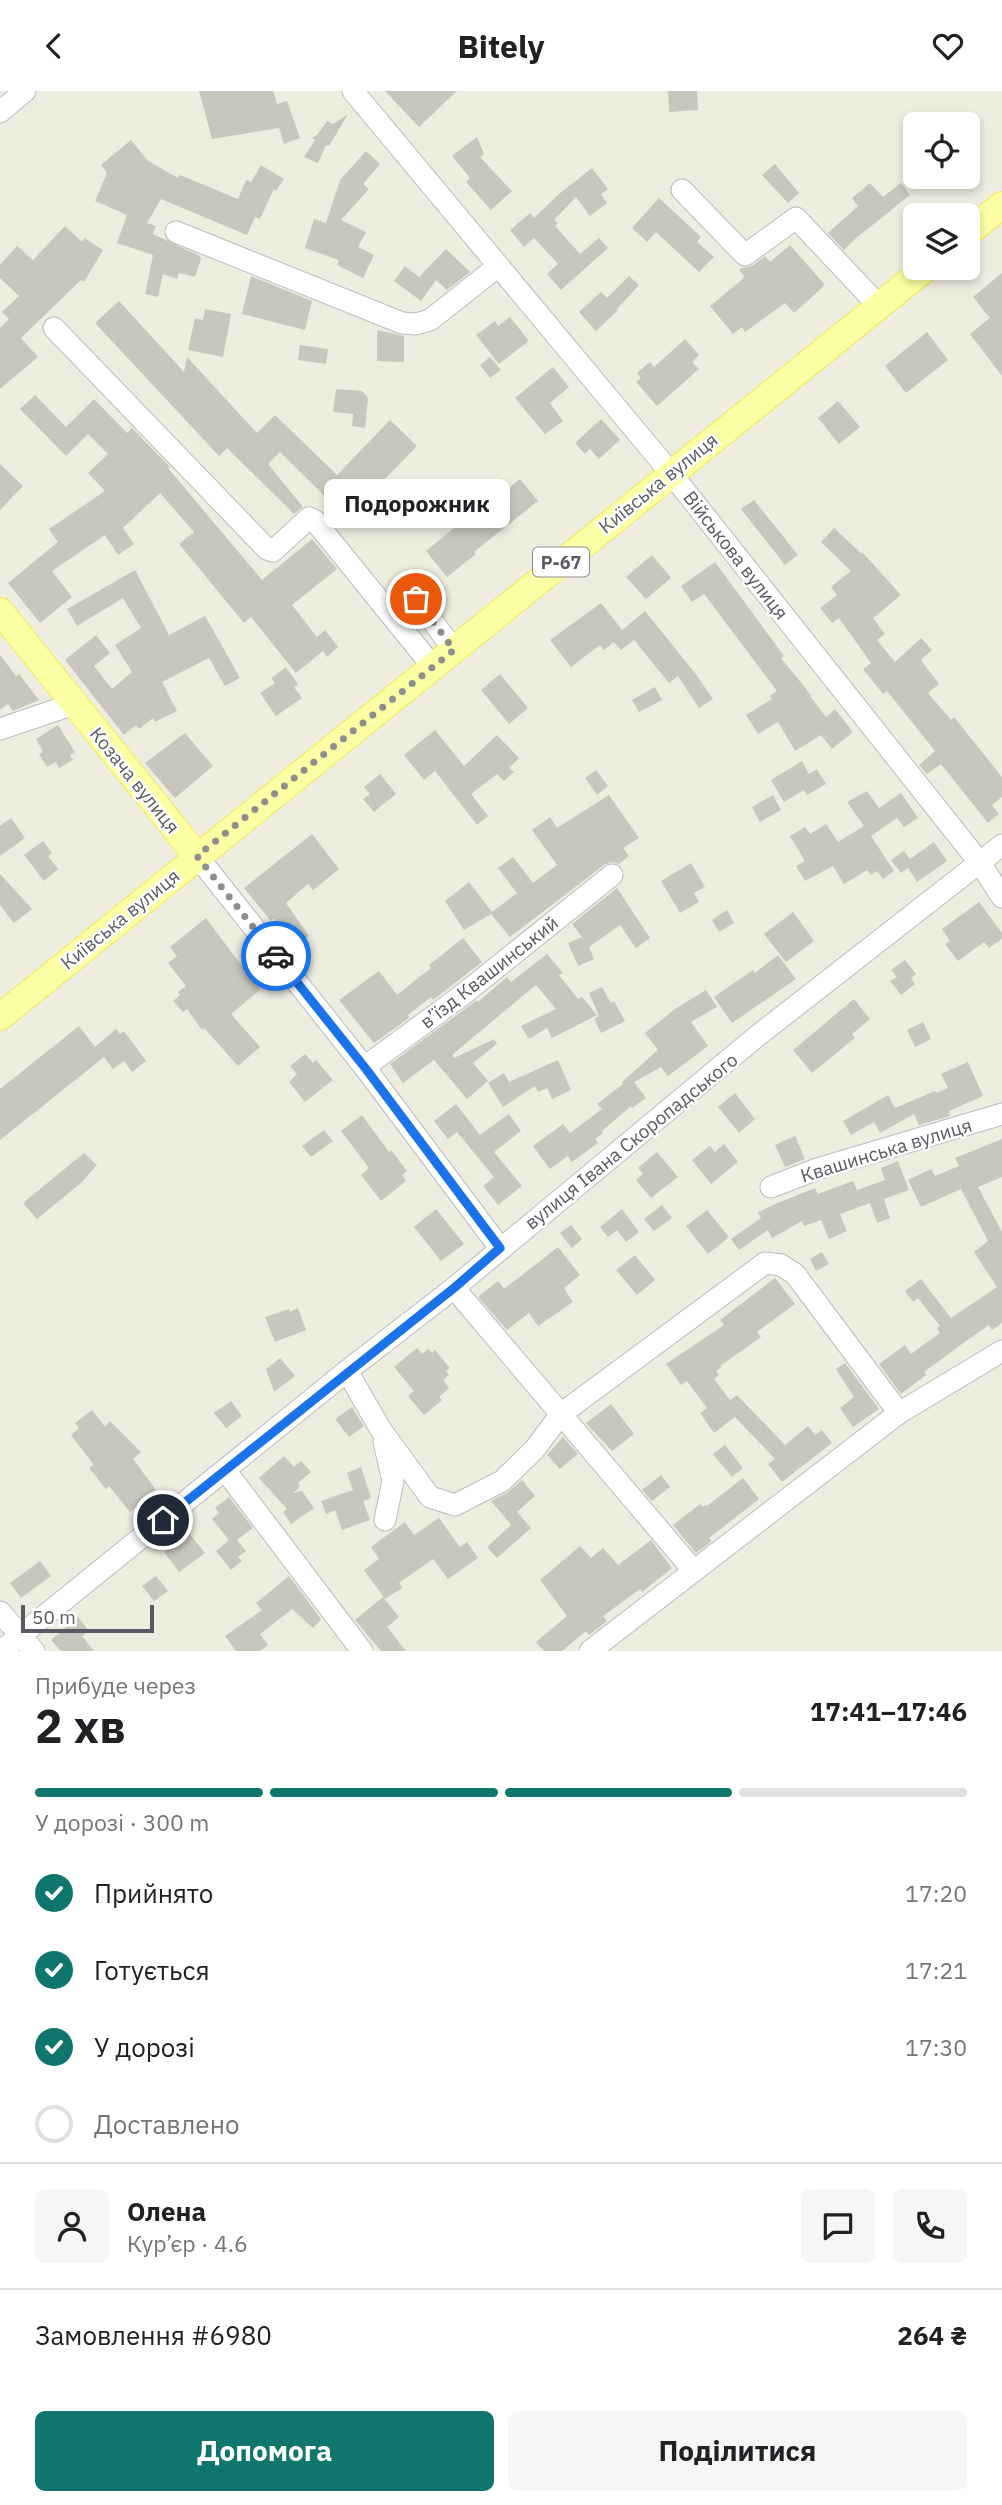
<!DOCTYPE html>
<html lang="uk">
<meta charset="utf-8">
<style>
body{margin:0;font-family:"IBM Plex Sans",sans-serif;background:#f6f6f6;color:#202124;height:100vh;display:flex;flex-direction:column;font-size:26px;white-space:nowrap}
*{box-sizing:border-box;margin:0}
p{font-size:23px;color:#757577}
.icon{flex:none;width:38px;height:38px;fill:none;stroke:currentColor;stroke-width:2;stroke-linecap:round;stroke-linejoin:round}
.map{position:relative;height:1560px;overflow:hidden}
.panel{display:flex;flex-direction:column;background:#fff;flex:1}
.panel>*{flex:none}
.buttons{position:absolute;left:903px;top:21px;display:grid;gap:14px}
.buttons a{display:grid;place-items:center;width:77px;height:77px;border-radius:10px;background:#fff;box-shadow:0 4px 10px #0003;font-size:35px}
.scale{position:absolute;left:21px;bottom:18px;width:133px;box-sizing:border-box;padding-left:7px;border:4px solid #595b62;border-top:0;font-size:19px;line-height:24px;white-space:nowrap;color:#595b62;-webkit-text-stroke:5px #fff;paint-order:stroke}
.pin{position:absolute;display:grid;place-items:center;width:60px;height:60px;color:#fff;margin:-30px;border:4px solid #fff;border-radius:50%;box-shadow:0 2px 7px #0007}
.courier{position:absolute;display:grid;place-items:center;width:70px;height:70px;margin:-35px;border:5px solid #1a73e8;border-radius:50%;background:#fff;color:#222;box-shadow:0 2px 9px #0007}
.bubble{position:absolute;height:49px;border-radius:10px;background:#fff;box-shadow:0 4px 10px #0003;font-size:23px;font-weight:700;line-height:49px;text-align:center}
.overview em{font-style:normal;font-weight:700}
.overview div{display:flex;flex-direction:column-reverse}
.overview{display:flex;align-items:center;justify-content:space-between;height:119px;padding:0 35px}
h1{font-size:46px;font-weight:700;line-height:52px}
.bar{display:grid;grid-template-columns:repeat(4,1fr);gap:10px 7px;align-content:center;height:84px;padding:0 35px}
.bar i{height:9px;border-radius:5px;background:#e0e0e0}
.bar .selected{background:#0f766e}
.bar p{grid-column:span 4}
.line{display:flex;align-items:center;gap:18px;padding:0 35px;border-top:2px solid #e0e0e0}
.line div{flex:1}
.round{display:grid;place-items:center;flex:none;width:74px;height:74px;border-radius:10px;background:#f6f6f6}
ol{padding:0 35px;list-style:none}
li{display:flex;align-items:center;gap:21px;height:77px}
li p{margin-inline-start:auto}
li .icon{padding:7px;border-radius:50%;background:#0f766e;color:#fff;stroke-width:4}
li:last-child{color:#757577}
li i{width:38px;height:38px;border:4px solid #e0e0e0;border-radius:50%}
.button{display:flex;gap:14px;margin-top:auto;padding:14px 35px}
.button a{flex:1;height:80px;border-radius:10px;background:#0f766e;color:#fff;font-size:28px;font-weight:700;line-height:80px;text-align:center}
.button a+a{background:#f6f6f6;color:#202124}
header{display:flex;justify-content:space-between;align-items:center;height:91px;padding:0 35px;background:#fff;font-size:32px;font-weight:700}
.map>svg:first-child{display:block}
</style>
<header><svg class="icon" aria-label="back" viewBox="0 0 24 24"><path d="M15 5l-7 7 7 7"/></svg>Bitely<svg class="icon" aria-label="heart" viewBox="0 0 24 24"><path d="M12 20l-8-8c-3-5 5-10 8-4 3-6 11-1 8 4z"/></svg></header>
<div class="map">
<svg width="1002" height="1560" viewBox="0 0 1002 1560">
<rect width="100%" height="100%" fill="#edede0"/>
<g fill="#c8c7bd">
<polygon points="199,0 273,0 277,13 287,10 300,47 284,53 279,37 212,48"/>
<polygon points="385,0 457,0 419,36"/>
<polygon points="668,0 697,0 698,19 669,21"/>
<polygon points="348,23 329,55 326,54 318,72 304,66 315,49 312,47 318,43 327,30 333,33"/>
<polygon points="477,46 484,63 480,66 512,100 491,119 466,91 470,87 452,65"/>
<polygon points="131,49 148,70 178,87 180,84 238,108 246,89 251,91 261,74 284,88 276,100 274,98 260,128 255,126 247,144 161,108 147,132 156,135 153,143 200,165 201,168 195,186 179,182 177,188 163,183 158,206 145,203 153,164 117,152 127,124 95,110 107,82 101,74"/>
<polygon points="366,60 380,73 363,93 369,98 341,129 366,141 358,156 374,164 363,187 337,174 339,169 305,157 314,128 326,132 340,89"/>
<polygon points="775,73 799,102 788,112 762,84"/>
<polygon points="592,77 608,98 601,103 607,112 590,125 576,106 554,129 558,132 555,135 580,163 599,147 608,157 561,199 547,183 558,173 534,147 524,156 510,139 530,122 534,127 559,103"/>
<polygon points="870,92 883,106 901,92 910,104 855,148 844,159 828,142 858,115 852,107"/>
<polygon points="659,107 701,146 697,151 714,166 699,181 656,141 647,151 632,137"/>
<polygon points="65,135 82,151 84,147 103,159 84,191 81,189 21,247 38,266 0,298 0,237 9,228 2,221 19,205 0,187 0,174 17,155 33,169"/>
<polygon points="790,154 825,194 794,222 785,212 745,241 742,236 733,243 710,215 745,186 739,179 742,177 752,175 765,165 770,171"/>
<polygon points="446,158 470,181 447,199 436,189 421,210 394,190 405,175 419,186"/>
<polygon points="1002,182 1002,285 970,243 990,227 973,206"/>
<polygon points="251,185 312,210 305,239 242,223"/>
<polygon points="629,185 639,194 617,218 618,219 596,240 579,221 601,201 607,207"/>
<polygon points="119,210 184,281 187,266 257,342 275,324 337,384 390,329 417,355 347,427 280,361 268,373 303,416 294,423 227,357 219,365 95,232"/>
<polygon points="205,218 231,223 223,266 188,259 195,227 203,229"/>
<polygon points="510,226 529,250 499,273 476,244 495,230 498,235"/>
<polygon points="377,239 404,245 404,271 377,270"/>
<polygon points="927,241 948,269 906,302 885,275"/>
<polygon points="685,248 699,264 692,271 699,278 657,315 636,291 641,287 637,282 650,271 654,276"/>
<polygon points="300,254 328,258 326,273 298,269"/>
<polygon points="490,266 501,279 490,287 480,274"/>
<polygon points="553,276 569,296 550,312 563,330 545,343 515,307"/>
<polygon points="336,298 362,300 368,307 365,337 352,335 353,323 333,321"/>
<polygon points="35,304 66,336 94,308 127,342 132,337 170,376 168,377 262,489 312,448 337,478 292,514 317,546 325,539 338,556 327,566 323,560 296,582 251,526 244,532 179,453 194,441 160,402 123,437 134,453 118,464 105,444 52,480 72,506 40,532 8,492 58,451 49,438 105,400 88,382 108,363 88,343 66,365 20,318"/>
<polygon points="838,310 860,336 839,353 818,327"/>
<polygon points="601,328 620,349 599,368 590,358 585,363 575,352"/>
<polygon points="0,373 23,395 0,419"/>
<polygon points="520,388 538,410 474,461 476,463 447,486 426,460 465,428 461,423 487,402 493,409"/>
<polygon points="754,409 798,464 785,474 741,418"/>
<polygon points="834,437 862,463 863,462 901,504 873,527 885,543 877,549 895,571 921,547 932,559 921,569 939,593 928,602 951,629 954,626 1002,686 1002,706 992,714 999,723 988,732 941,673 927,683 919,674 935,660 887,600 883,603 863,578 871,572 839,527 832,532 820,517 837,504 831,496 851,480 821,451"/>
<polygon points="652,464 671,487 646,508 626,486"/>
<polygon points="715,471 784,565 781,567 811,604 810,605 826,626 835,618 853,641 832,658 821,644 795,660 778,631 758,643 746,624 772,608 770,605 777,600 704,503 692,511 681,495"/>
<polygon points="135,479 169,544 205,525 240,587 225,595 209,567 162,591 177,620 155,631 153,627 139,638 136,634 124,644 65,569 96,544 110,562 94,575 112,598 132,581 115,554 141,537 123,507 77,535 67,518"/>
<polygon points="601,512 622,539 645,520 695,582 713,608 699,617 678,585 669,592 634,549 621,559 614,551 604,559 600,554 571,576 550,549"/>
<polygon points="0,564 16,585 19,583 39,609 13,620 8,613 0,619"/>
<polygon points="286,576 298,593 294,596 302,607 276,625 260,602 275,592 271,587"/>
<polygon points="500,583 528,617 509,633 481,599"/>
<polygon points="655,596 662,609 639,621 632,609"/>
<polygon points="58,634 75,661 70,664 73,669 59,677 56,671 47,676 39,663 43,661 36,648"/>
<polygon points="435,639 464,675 497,644 519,667 509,677 514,681 504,690 497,683 471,703 488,725 477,734 435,680 424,689 404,664"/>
<polygon points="185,642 213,675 175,707 145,672"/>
<polygon points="802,670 809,683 817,678 826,693 807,704 804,699 784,711 771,689"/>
<polygon points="596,679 608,695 597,704 585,687"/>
<polygon points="380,683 396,703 374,721 363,708 370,703 364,696"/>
<polygon points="867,700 879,717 901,702 918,727 904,736 897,727 871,745 894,780 883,788 877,780 871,784 867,779 844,793 833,775 805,790 796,775 805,770 790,745 805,736 810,743 826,733 838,751 864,735 847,711"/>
<polygon points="609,704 639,747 623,757 629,765 619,773 611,771 604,774 510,846 491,823 464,839 445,810 469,791 492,821 517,802 498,777 513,766 533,792 557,774 532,739 550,726 557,737"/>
<polygon points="773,704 781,719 760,731 752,716"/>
<polygon points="11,727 25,747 0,765 0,735"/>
<polygon points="312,743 339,778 313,799 308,793 286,812 309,845 296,855 274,827 271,830 244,797"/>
<polygon points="43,750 52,762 48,765 58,778 44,790 24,764"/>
<polygon points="934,751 947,770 917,791 908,777 901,782 891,769 904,760 910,768"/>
<polygon points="691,772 705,796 694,802 699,811 680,822 661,790"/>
<polygon points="0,783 32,818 14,832 0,814"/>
<polygon points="617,797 650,847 636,857 620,834 589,856 594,868 578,875 568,852 582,846 572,833"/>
<polygon points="979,811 1002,842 1002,848 989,857 984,851 958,870 945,853 950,850 942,838"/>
<polygon points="727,819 734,832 719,841 712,829"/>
<polygon points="793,821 814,850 786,871 764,843"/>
<polygon points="206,827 260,899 231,923 260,956 238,975 204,937 202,939 187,918 183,921 173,910 180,904 178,901 186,895 168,872 177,865 170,856"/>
<polygon points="463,847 482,871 433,909 431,906 408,924 409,927 374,952 339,909 379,880 397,904 431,877 429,874"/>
<polygon points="547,863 563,882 559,884 578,908 582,906 597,924 552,947 547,937 529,948 521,935 556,918 536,894 452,964 454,967 494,948 497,953 473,972 488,990 467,1008 434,969 403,992 390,973 477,909 478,911 507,886 511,891"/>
<polygon points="778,864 796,888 732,932 714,906 753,879 755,882"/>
<polygon points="905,869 916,883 911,887 915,893 901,904 890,890 897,886 891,879"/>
<polygon points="602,896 611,912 614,910 625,930 601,942 594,928 599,925 589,902"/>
<polygon points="706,899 717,916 691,931 708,955 668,985 661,976 634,991 646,1007 632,1017 631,1015 602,1040 603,1042 595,1048 598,1052 572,1071 568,1065 550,1078 533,1055 563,1033 570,1042 602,1018 597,1013 623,993 622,991 658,959 645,942 675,918"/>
<polygon points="854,908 870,928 852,943 855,947 812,982 793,959"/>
<polygon points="923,931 931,948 915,956 907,939"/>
<polygon points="79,935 95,956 116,938 120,943 124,940 146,970 132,981 124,970 113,978 104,966 0,1049 0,998"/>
<polygon points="305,963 313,972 316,969 333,989 305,1011 289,991 297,983 290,975"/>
<polygon points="558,969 571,999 552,1008 547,997 538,1001 535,995 503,1016 488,992 504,982 509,991"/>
<polygon points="968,971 983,1005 949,1020 950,1025 919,1034 914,1023 880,1042 874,1031 851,1044 843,1030 888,1004 895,1017 935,1000 936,1002 948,997 941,983"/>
<polygon points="735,1002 755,1028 739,1042 718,1016"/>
<polygon points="456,1013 480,1044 509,1023 521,1040 494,1061 522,1095 498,1114 483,1095 494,1086 457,1041 448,1048 434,1030"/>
<polygon points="362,1024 389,1061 391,1059 407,1080 402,1084 406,1090 381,1110 361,1084 369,1077 341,1040"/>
<polygon points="324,1039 333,1050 311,1066 302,1055"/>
<polygon points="795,1045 805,1068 785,1076 775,1054"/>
<polygon points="1002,1048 1002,1086 978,1096 1002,1141 1002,1232 992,1239 989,1234 966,1250 924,1281 926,1284 901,1303 879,1273 905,1254 911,1263 940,1242 937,1237 940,1235 918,1207 913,1211 905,1200 921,1188 951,1227 997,1196 974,1161 988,1150 961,1098 921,1116 908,1089 931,1078 935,1085 959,1075 955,1067"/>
<polygon points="724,1053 738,1071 711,1093 692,1069 710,1055 715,1061"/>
<polygon points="657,1061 678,1086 651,1107 636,1089 643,1083 638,1077"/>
<polygon points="84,1062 97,1074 81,1092 37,1128 23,1112"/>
<polygon points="898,1070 909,1099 884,1108 890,1127 877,1132 870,1112 840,1123 847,1140 829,1148 821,1129 804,1135 802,1130 772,1147 768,1139 739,1159 731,1148 761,1127 758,1121 773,1114 815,1097 818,1103 853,1090 857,1099 885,1089 881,1077"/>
<polygon points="662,1114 672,1127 654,1140 644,1128"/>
<polygon points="436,1118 464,1153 441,1170 414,1136"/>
<polygon points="622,1118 639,1141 626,1151 617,1139 608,1146 600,1136"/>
<polygon points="707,1119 729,1146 708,1163 686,1135"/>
<polygon points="571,1134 582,1148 572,1157 560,1142"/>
<polygon points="558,1156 580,1184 564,1197 573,1211 538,1235 529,1222 507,1239 478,1206 498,1190 504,1198"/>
<polygon points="822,1161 829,1173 816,1180 810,1168"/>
<polygon points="635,1164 655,1189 637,1204 616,1179"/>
<polygon points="775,1187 795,1213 757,1241 761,1246 720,1275 722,1276 716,1280 719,1284 714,1288 730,1309 737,1304 785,1354 808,1335 815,1344 822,1339 832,1352 782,1391 768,1373 775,1368 735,1326 714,1342 700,1322 707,1317 687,1290 681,1294 666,1273 724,1234 720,1229"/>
<polygon points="298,1217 306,1239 275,1251 265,1226 289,1218 290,1221"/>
<polygon points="417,1257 422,1263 428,1258 432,1262 435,1259 450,1277 446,1280 449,1284 443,1289 449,1297 439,1306 442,1309 424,1324 408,1305 414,1300 394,1276"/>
<polygon points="280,1267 295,1285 274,1301 266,1278"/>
<polygon points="845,1272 879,1318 853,1336 840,1317 854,1306 836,1278"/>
<polygon points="231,1310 242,1325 226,1337 214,1322"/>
<polygon points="611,1313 634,1343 612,1360 586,1332"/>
<polygon points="352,1316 364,1335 349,1346 335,1328"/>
<polygon points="92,1319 105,1336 110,1330 141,1361 133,1368 156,1399 130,1421 109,1395 106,1398 89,1377 94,1374 71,1344 79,1337 75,1332"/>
<polygon points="563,1346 578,1363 560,1378 547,1364"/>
<polygon points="725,1354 743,1377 732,1386 713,1363"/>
<polygon points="284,1365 294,1376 301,1370 311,1381 298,1392 300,1396 293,1402 302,1400 314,1417 291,1433 283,1421 287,1418 259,1387"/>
<polygon points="361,1376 371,1407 363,1410 370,1429 342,1439 335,1419 326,1423 321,1410 353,1399 347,1382"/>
<polygon points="661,1384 670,1396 652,1410 642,1399"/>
<polygon points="743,1387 759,1408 709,1447 712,1450 696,1462 673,1434 700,1413 703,1416 705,1414 707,1415"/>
<polygon points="522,1389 535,1405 517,1421 531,1437 497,1467 487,1456 511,1434 491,1410 508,1401"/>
<polygon points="229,1406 253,1437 237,1449 246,1460 238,1466 242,1470 231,1479 216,1460 229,1449 212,1428 219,1422 215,1417"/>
<polygon points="439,1427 460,1456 467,1451 478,1467 448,1488 433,1468 399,1492 402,1497 385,1508 364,1479 379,1468 371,1456 405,1431 414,1444"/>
<polygon points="189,1442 205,1462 179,1481 164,1461"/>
<polygon points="651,1449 672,1477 642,1501 640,1498 603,1525 607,1530 589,1544 586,1540 562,1560 544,1560 536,1551 567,1525 540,1489 580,1455 591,1467 603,1457 618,1474"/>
<polygon points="40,1470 51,1485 21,1507 10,1492"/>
<polygon points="156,1485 168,1500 154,1510 142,1495"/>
<polygon points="289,1485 321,1528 313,1537 292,1518 260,1543 268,1554 260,1560 236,1560 225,1545 262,1519 256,1512"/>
<polygon points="383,1506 399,1526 387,1536 406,1560 381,1560 355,1529"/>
<polygon points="78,1526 89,1540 82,1545 94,1560 61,1560 51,1549"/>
</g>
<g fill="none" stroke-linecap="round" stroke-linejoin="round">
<g stroke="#bbbcc3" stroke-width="23">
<g id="minor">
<polyline points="353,0 670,381 980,772 1002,806"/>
<polyline points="0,21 25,0"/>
<polyline points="682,99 745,164 796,127 879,215"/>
<polyline points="176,141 402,232 416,233 430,229 497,176"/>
<polyline points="54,237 267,458 273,460 309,427 315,430 433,576"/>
<polyline points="416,508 454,559"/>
<polyline points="0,638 74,613"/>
<polyline points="197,765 366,978 500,1157"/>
<polyline points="366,978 374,969 461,905 612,784"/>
<polyline points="771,1096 817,1078 1002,1023"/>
<polyline points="454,1197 694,1480"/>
<polyline points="347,1280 381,1339 430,1406 455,1414 502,1390 534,1359 561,1323 765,1172 781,1174 795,1183 899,1322 1002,1260"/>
<polyline points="384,1351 393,1390 385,1429"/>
<polyline points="225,1379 362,1560"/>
<polyline points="0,1521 34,1560"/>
<polyline points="1,1560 347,1280 454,1197 756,946 1002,754"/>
<polyline points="590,1560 899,1322"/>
</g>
</g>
<g stroke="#f7e94f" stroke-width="28">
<g id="major">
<polyline points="968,142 1002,114"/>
<polyline points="0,520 197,765"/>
<polyline points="0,926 926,177"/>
</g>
</g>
<use href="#minor" stroke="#fff" stroke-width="21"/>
<use href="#major" stroke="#fcffa3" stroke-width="26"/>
</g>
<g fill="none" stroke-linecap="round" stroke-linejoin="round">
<polyline stroke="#8d8e8e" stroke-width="7" stroke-dasharray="0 12.6" points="276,865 197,765 454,559 416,508"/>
<polyline stroke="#1a73e8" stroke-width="9" points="163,1429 454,1197 500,1157 366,978 276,865"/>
</g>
<g text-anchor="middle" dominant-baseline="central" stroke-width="5" stroke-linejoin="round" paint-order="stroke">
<rect fill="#fff" stroke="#8b8c91" stroke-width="2" x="533" y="456.5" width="56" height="29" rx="5"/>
<g font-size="18" font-weight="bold" fill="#595b62">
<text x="561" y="471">Р-67</text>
</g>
<g font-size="19" fill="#595b62" stroke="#fff">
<text transform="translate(658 392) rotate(-39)">Київська вулиця</text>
<text transform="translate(736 464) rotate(52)">Військова вулиця</text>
<text transform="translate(135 689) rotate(51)">Козача вулиця</text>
<text transform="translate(120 828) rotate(-39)">Київська вулиця</text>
<text transform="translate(489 881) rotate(-38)">в’їзд Квашинський</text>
<text transform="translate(631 1050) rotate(-39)">вулиця Івана Скоропадського</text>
<text transform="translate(886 1059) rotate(-17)">Квашинська вулиця</text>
</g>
</g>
</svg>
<div class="buttons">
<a><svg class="icon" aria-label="locate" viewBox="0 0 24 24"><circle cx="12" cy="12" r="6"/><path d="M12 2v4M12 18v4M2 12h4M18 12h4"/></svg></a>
<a><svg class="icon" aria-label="layers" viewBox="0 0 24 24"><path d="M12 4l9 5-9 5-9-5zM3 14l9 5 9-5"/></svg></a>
</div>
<div class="scale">50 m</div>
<div class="pin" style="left:416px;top:508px;background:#ea580c"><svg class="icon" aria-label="bag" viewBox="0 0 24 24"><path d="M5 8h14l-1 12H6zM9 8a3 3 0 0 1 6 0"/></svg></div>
<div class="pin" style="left:163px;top:1429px;background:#1f2937"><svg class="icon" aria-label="home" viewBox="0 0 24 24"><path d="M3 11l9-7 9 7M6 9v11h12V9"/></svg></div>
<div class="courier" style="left:276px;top:865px"><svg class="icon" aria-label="car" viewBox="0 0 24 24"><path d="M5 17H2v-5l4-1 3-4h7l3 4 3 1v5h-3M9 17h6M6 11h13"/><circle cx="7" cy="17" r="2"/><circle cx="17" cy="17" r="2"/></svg></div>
<div class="bubble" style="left:324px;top:388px;width:186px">Подорожник</div>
</div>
<section class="panel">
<div class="overview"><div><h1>2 хв</h1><p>Прибуде через</p></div><em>17:41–17:46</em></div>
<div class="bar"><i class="selected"></i><i class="selected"></i><i class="selected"></i><i></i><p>У дорозі · 300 m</p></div>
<ol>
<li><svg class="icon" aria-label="check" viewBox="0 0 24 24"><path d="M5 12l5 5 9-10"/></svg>Прийнято<p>17:20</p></li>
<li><svg class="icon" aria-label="check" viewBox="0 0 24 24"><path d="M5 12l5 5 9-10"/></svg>Готується<p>17:21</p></li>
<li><svg class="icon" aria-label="check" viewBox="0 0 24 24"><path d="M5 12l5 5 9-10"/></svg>У дорозі<p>17:30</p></li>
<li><i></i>Доставлено</li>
</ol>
<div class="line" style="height:126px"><a class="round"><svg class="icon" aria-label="person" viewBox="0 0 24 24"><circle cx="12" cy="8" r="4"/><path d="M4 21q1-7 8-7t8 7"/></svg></a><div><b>Олена</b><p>Кур’єр · 4.6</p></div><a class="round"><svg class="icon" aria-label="chat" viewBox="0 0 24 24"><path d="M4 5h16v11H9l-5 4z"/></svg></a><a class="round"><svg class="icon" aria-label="phone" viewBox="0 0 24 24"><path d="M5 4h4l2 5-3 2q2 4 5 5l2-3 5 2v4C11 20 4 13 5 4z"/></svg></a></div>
<div class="line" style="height:91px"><div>Замовлення #6980</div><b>264 ₴</b></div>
<div class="button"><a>Допомога</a><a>Поділитися</a></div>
</section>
